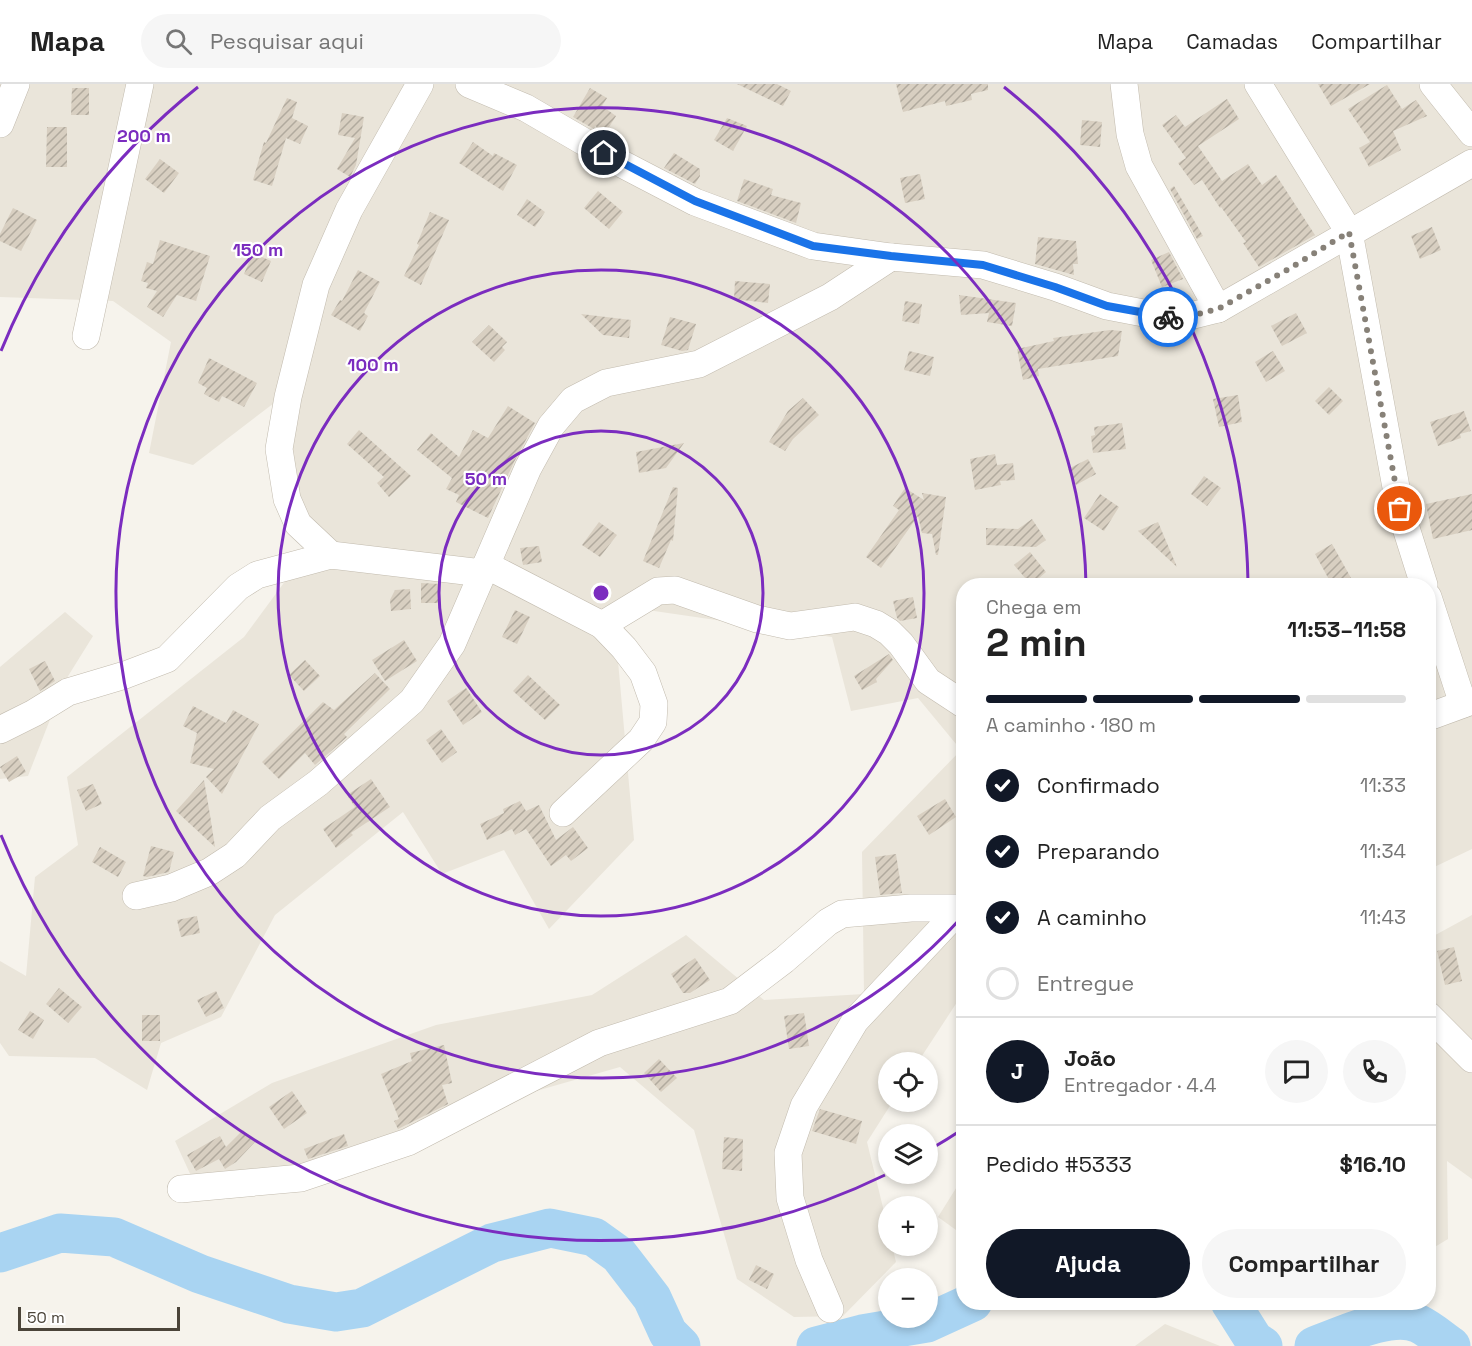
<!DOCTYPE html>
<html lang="pt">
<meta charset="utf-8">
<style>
body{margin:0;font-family:"Space Grotesk",sans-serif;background:#f6f6f6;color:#222;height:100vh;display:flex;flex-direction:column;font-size:22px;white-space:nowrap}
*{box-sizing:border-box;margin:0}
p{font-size:20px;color:#767676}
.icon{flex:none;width:33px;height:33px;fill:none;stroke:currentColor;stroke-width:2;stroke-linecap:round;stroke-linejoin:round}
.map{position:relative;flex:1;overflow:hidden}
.sheet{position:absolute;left:956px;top:494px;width:480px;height:732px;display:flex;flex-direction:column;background:#fff;border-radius:24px;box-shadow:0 3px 9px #0003}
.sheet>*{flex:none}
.controls{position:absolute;left:878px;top:968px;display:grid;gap:12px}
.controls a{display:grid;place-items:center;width:60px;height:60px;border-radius:50%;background:#fff;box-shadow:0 3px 9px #0003;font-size:30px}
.scale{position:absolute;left:18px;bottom:15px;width:162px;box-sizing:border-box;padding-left:6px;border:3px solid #4b4439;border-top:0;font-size:16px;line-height:21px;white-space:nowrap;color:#4b4439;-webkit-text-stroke:4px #fff;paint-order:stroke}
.pin{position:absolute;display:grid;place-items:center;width:51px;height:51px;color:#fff;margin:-26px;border:3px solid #fff;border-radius:50%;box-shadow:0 2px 6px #0007}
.courier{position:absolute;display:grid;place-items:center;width:60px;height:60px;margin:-30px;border:4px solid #1a73e8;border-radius:50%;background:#fff;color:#222;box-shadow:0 2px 8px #0007}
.overview em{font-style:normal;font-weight:700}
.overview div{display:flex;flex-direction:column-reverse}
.overview{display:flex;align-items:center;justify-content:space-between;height:102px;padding:0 30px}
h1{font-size:39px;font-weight:700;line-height:45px}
.bar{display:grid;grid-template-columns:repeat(4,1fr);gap:9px 6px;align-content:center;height:72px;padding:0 30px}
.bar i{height:8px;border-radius:4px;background:#e0e0e0}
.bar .active{background:#111827}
.bar p{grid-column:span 4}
.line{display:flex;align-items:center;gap:15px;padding:0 30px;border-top:2px solid #e0e0e0}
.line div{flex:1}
.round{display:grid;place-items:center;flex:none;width:63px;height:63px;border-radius:32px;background:#f6f6f6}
ol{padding:0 30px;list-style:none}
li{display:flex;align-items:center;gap:18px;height:66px}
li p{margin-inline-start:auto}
li .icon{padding:6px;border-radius:50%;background:#111827;color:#fff;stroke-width:4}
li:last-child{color:#767676}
li i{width:33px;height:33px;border:3px solid #e0e0e0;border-radius:50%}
.primary-button{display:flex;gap:12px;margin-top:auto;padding:12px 30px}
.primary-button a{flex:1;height:69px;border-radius:36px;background:#111827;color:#fff;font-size:24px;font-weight:700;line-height:69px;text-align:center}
.primary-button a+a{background:#f6f6f6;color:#222}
header{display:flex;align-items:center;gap:36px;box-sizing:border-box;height:84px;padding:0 30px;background:#fff;border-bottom:2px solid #e0e0e0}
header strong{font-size:28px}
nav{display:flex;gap:33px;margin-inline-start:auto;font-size:21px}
.search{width:420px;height:54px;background:#f6f6f6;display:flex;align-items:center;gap:15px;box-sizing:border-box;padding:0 21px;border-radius:33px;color:#767676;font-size:22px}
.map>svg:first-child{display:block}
</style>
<header>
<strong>Mapa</strong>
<div class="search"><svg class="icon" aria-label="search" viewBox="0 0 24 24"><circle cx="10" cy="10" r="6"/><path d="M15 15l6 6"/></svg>Pesquisar aqui</div>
<nav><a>Mapa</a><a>Camadas</a><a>Compartilhar</a></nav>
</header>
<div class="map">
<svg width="1472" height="1262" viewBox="0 0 1472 1262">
<defs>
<pattern id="building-hatch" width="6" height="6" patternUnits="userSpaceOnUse" patternTransform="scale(1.5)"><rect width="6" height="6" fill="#d8cfc1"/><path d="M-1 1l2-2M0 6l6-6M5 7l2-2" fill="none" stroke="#b1aa9e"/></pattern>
</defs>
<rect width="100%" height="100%" fill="#f6f3ec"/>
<g fill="#eae5da">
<polygon points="0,0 1472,0 1472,765 1428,786 1428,501 963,501 963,909 918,978 888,978 888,1017 893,1017 867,1058 888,1144 888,1161 892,1161 896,1178 843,1232 794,1233 737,1195 694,1046 620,983 455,1030 320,1089 192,1094 175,1057 272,999 436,941 592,911 686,851 764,916 864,910 862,768 961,666 918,614 851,627 832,553 613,521 634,756 549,845 504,766 442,790 403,728 275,831 221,933 161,959 147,1006 95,974 9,972 0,959 0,877 26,892 35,793 78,761 67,693 244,553 308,466 278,316 193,381 149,369 171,258 113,217 0,213"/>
<polygon points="65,528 93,552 65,597 28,692 0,695 0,583"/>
<polygon points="1472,831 1472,1095 1447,1077 1448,1155 1428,1167 1428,855"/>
<polygon points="963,1093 963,1151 938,1133"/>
<polygon points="1165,1240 1220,1262 1135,1262"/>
</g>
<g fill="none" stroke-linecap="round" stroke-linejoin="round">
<g stroke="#a9d4f2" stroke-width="39">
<polyline points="0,1169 60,1149 114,1153 200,1190 289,1220 336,1228 362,1224 492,1159 550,1144 594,1153 619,1171 652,1214 668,1249 681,1262"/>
<polyline points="1230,1218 1254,1256 1263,1262"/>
<polyline points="816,1262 862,1250 927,1239 973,1218"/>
<path d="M1314 1262C1341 1252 1392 1227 1419 1240 1431 1246 1441 1255 1451 1262"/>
</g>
</g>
<g fill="url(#building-hatch)">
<polygon points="737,0 777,0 791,7 783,22"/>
<polygon points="896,0 988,0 988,6 971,10 972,16 946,22 945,17 903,28"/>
<polygon points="1318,0 1370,0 1331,22"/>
<polygon points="1387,1 1402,25 1416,16 1427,32 1393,47 1401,66 1369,83 1359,64 1370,58 1348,25"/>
<polygon points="72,4 89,4 89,31 71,31"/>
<polygon points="590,4 607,14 602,22 616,32 606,48 595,42 594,45 573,33"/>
<polygon points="287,14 297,18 292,34 308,42 300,60 286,54 272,102 253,96 264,58 266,59"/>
<polygon points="1227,15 1239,35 1198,62 1222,97 1248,80 1262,101 1276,91 1315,151 1259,183 1243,159 1246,158 1221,123 1220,124 1202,96 1194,101 1178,79 1186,74 1162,41 1176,31 1185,43"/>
<polygon points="342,29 364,33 356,81 350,93 337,85 355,54 338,51"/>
<polygon points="727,34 747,42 733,67 714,56"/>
<polygon points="1082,36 1102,38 1100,63 1080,61"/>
<polygon points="47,43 67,43 67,83 46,83"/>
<polygon points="473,58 493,72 494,69 517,81 503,107 459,79"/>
<polygon points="674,69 700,85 700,92 695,100 664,84"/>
<polygon points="160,75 179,89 164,109 145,95"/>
<polygon points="920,90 925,115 905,119 900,94"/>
<polygon points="744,95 773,105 771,111 801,119 796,139 737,117"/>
<polygon points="1174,102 1203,152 1197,155 1170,105"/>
<polygon points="598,107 623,128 609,145 584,124"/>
<polygon points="527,115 545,128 535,143 517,131"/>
<polygon points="13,124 37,136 21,167 0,157 0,150"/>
<polygon points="430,128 449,136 421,201 404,192 419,161 417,160"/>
<polygon points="1432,143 1441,166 1420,175 1411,152"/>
<polygon points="1038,153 1076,157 1078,180 1073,180 1074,191 1035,180"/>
<polygon points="160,156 210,172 196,217 177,211 163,233 147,223 157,207 146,204 148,199 141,197 147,178 153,180"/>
<polygon points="1169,168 1183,195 1162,203 1151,176"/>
<polygon points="253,169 271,177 262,198 244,190"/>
<polygon points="358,186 380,198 364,229 368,232 360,247 331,231 340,216 342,217"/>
<polygon points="735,197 770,200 768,219 734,215"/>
<polygon points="959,211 1016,219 1012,242 987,238 989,229 961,231"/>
<polygon points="905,217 922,220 919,240 902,237"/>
<polygon points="1296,229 1307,249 1282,262 1271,242"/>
<polygon points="581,230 631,236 629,254 603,251"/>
<polygon points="670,233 696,240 688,266 682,267 661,261"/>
<polygon points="489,241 507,258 502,263 505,266 494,278 472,258"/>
<polygon points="1110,246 1122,247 1118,272 1038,285 1039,292 1023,296 1017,265 1054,257 1053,254"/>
<polygon points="909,267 934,273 930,292 904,286"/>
<polygon points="1273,267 1285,287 1266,298 1255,278"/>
<polygon points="209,274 257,299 244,323 222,312 219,318 204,310 207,304 198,299"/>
<polygon points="1329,303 1343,317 1329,331 1315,317"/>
<polygon points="1238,311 1242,338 1219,343 1213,315"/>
<polygon points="803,314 819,331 793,355 785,367 769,358 788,327"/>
<polygon points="508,322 535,339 514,378 488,434 456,418 459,411 446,405 452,394 417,366 431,349 459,373 473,346 488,354"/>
<polygon points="1464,327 1471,347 1460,350 1461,354 1438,362 1430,338"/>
<polygon points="1122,339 1126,365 1093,369 1091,352 1095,351 1094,343"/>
<polygon points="359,346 411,392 389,413 377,399 384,393 347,360"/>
<polygon points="684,359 666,384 639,389 636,368"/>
<polygon points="995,370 997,381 1013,379 1015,396 1000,397 1001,401 975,406 970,375"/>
<polygon points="1088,375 1096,390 1076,401 1068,385"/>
<polygon points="1204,392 1221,404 1207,422 1191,410"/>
<polygon points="673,403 678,404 673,457 671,456 659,484 643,477"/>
<polygon points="905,404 924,416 922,409 946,413 938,471 936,471 932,450 922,449 918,432 881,484 866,473 899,426 893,422"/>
<polygon points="1100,410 1119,423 1104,447 1084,434"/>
<polygon points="1472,410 1472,446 1433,455 1426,420"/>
<polygon points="1032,435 1046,456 1036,463 986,461 986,444 1018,445"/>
<polygon points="599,438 617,451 600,473 582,461"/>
<polygon points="1158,438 1177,483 1138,447"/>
<polygon points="1332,460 1355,501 1332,501 1315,470"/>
<polygon points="539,462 542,478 523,481 520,464"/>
<polygon points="1030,468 1046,488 1031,501 1014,481"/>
<polygon points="421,499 440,500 440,519 421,519"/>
<polygon points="410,505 411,525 391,527 390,516 395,506"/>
<polygon points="913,513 917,534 900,537 897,534 893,517"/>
<polygon points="515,526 530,533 517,560 502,553"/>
<polygon points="404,556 417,577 385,597 372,576"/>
<polygon points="889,570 893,576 876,595 877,598 862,606 854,592"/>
<polygon points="305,576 320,592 304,607 289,591"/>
<polygon points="45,577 55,597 40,607 29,585"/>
<polygon points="375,589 390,605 344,650 347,653 315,681 305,669 279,695 262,678 323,618 334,626"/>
<polygon points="528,591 560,621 545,636 513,607"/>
<polygon points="466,604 482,628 463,641 447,617"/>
<polygon points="193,622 226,639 233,626 259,640 222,710 206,693 214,685 190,679 197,649 183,642"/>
<polygon points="441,645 457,668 442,679 426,656"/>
<polygon points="17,672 26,688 9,698 0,683"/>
<polygon points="371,695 390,723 351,749 353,751 336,764 323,745 355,723 347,711"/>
<polygon points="204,696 210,731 215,763 176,727"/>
<polygon points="93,700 102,720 86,727 77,706"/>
<polygon points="945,715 956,733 929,751 917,732"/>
<polygon points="520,717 526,727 539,721 556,756 573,743 588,764 571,777 566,771 551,782 526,745 515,751 512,745 487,756 480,740 504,729 503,725"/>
<polygon points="151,762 174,768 169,788 147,793 143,792"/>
<polygon points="100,763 126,778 118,793 92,778"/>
<polygon points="896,770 902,809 880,811 875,773"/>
<polygon points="197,832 200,849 181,853 177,836"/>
<polygon points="1454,863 1462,897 1445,901 1437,867"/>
<polygon points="695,874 710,896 690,909 683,909 671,890"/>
<polygon points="59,904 82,923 68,939 46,920"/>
<polygon points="216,907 224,924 206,933 197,916"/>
<polygon points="30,927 44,936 33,955 18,946"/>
<polygon points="804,929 809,962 789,965 784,932"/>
<rect x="142" y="931" width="18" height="26"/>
<polygon points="444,961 452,999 442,1001 448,1020 398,1045 394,1037 399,1035 381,990 412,977 410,969"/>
<polygon points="659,975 677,994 661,1008 644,989"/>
<polygon points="292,1007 307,1029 284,1045 269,1023"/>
<polygon points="820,1025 862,1037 856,1060 812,1047"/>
<polygon points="243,1046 255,1058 236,1078 225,1085 219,1075 196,1087 187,1071 220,1052 226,1063"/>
<polygon points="344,1050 348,1062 308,1075 304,1065"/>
<polygon points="724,1053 743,1055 742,1087 722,1085"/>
<polygon points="756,1181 774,1190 767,1205 749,1196"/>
</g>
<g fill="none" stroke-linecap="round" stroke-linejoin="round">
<g stroke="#c2bbae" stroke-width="28">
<g id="minor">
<polyline points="469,0 526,24 624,81 695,118 813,162 891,173 983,181 1055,203 1107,222 1164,233 1190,232 1218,225 1472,79"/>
<polyline points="1124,0 1130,50 1139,82 1218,225"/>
<polyline points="1258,0 1349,148 1400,425 1424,501"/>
<polyline points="1433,0 1472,49"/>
<polyline points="0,40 16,0"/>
<polyline points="86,252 140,0"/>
<polyline points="331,471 298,440 287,415 279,365 288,313 316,201 349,126 420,0"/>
<polyline points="486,481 602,541 624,564 643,589 654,620 653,638 641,656 563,729"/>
<polyline points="1428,513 1463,620"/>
<polyline points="602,541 658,507 675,506 757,535 790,542 855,533 876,540 889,548 901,560 928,597 963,620"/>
<polyline points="1428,633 1472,617"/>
<polyline points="0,646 34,629 68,608 125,591 167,575 238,503 257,491 331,471 482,489"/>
<polyline points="136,812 171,804 209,788 235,771 270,734 318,699 412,617 452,560 528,384 551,342 573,316 606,299 699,280 830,213 891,173"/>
<polyline points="1428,931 1472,975"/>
<polyline points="181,1105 301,1094 408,1058 599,959 730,917 784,876 828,838 842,830 911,824 963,824"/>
<polyline points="830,1225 809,1176 790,1114 788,1069 804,1022 855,937 960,825"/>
</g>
</g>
<use href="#minor" stroke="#fff" stroke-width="27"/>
</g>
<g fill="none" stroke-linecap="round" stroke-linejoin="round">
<polyline stroke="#878178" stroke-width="6" stroke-dasharray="0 10.8" points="1168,233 1190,232 1218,225 1287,186 1349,148 1400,425"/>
<polyline stroke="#1a73e8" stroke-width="8" points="604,69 695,117 813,162 891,172 983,181 1055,203 1107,222 1168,233"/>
</g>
<g fill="none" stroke="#7b2cbf" stroke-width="3">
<circle cx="601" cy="509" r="162"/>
<circle cx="601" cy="509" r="323"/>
<path d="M961 834A485 485 0 1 1 1086 501"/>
<path d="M963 1045A647 647 0 0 1 929 1066M885 1091A647 647 0 0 1 1 751M1 267A647 647 0 0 1 198 3M1004 3A647 647 0 0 1 1248 498"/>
</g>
<circle cx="601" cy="509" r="9" fill="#7b2cbf" stroke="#fff" stroke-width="3"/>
<g font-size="18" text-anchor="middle" font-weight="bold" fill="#7b2cbf" stroke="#fff" stroke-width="4.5" stroke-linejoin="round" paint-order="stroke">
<text x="144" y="58">200 m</text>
<text x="258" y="172">150 m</text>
<text x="373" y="287">100 m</text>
<text x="486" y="401">50 m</text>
</g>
</svg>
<div class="controls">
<a><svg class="icon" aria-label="locate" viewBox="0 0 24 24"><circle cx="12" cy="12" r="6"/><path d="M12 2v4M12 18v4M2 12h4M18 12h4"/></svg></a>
<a><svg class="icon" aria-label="layers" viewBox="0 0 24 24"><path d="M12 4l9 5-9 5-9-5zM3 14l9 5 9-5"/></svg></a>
<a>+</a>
<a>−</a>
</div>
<div class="scale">50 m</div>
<div class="pin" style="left:1400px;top:425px;background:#ea580c"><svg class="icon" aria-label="bag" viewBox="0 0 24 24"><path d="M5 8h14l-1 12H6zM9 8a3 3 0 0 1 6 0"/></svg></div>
<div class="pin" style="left:604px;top:69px;background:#1f2937"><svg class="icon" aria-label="home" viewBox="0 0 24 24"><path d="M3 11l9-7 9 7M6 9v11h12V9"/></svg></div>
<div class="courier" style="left:1168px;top:233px"><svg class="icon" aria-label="bike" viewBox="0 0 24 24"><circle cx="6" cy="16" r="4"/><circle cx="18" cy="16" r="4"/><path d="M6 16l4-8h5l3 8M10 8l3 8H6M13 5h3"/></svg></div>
<section class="sheet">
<div class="overview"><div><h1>2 min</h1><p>Chega em</p></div><em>11:53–11:58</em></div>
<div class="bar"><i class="active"></i><i class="active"></i><i class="active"></i><i></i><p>A caminho · 180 m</p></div>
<ol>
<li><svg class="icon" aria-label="check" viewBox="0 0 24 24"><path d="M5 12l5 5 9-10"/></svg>Confirmado<p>11:33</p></li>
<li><svg class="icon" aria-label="check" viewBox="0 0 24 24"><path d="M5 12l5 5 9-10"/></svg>Preparando<p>11:34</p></li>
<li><svg class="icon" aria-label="check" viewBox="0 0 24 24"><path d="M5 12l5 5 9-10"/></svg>A caminho<p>11:43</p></li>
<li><i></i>Entregue</li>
</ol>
<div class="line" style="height:108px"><b class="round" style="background:#111827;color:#fff">J</b><div><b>João</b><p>Entregador · 4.4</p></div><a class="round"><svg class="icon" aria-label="chat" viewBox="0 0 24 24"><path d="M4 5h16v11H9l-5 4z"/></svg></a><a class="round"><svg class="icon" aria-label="phone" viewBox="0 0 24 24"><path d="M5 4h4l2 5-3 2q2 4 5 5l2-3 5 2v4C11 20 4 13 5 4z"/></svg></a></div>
<div class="line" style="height:78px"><div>Pedido #5333</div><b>$16.10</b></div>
<div class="primary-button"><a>Ajuda</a><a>Compartilhar</a></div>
</section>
</div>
